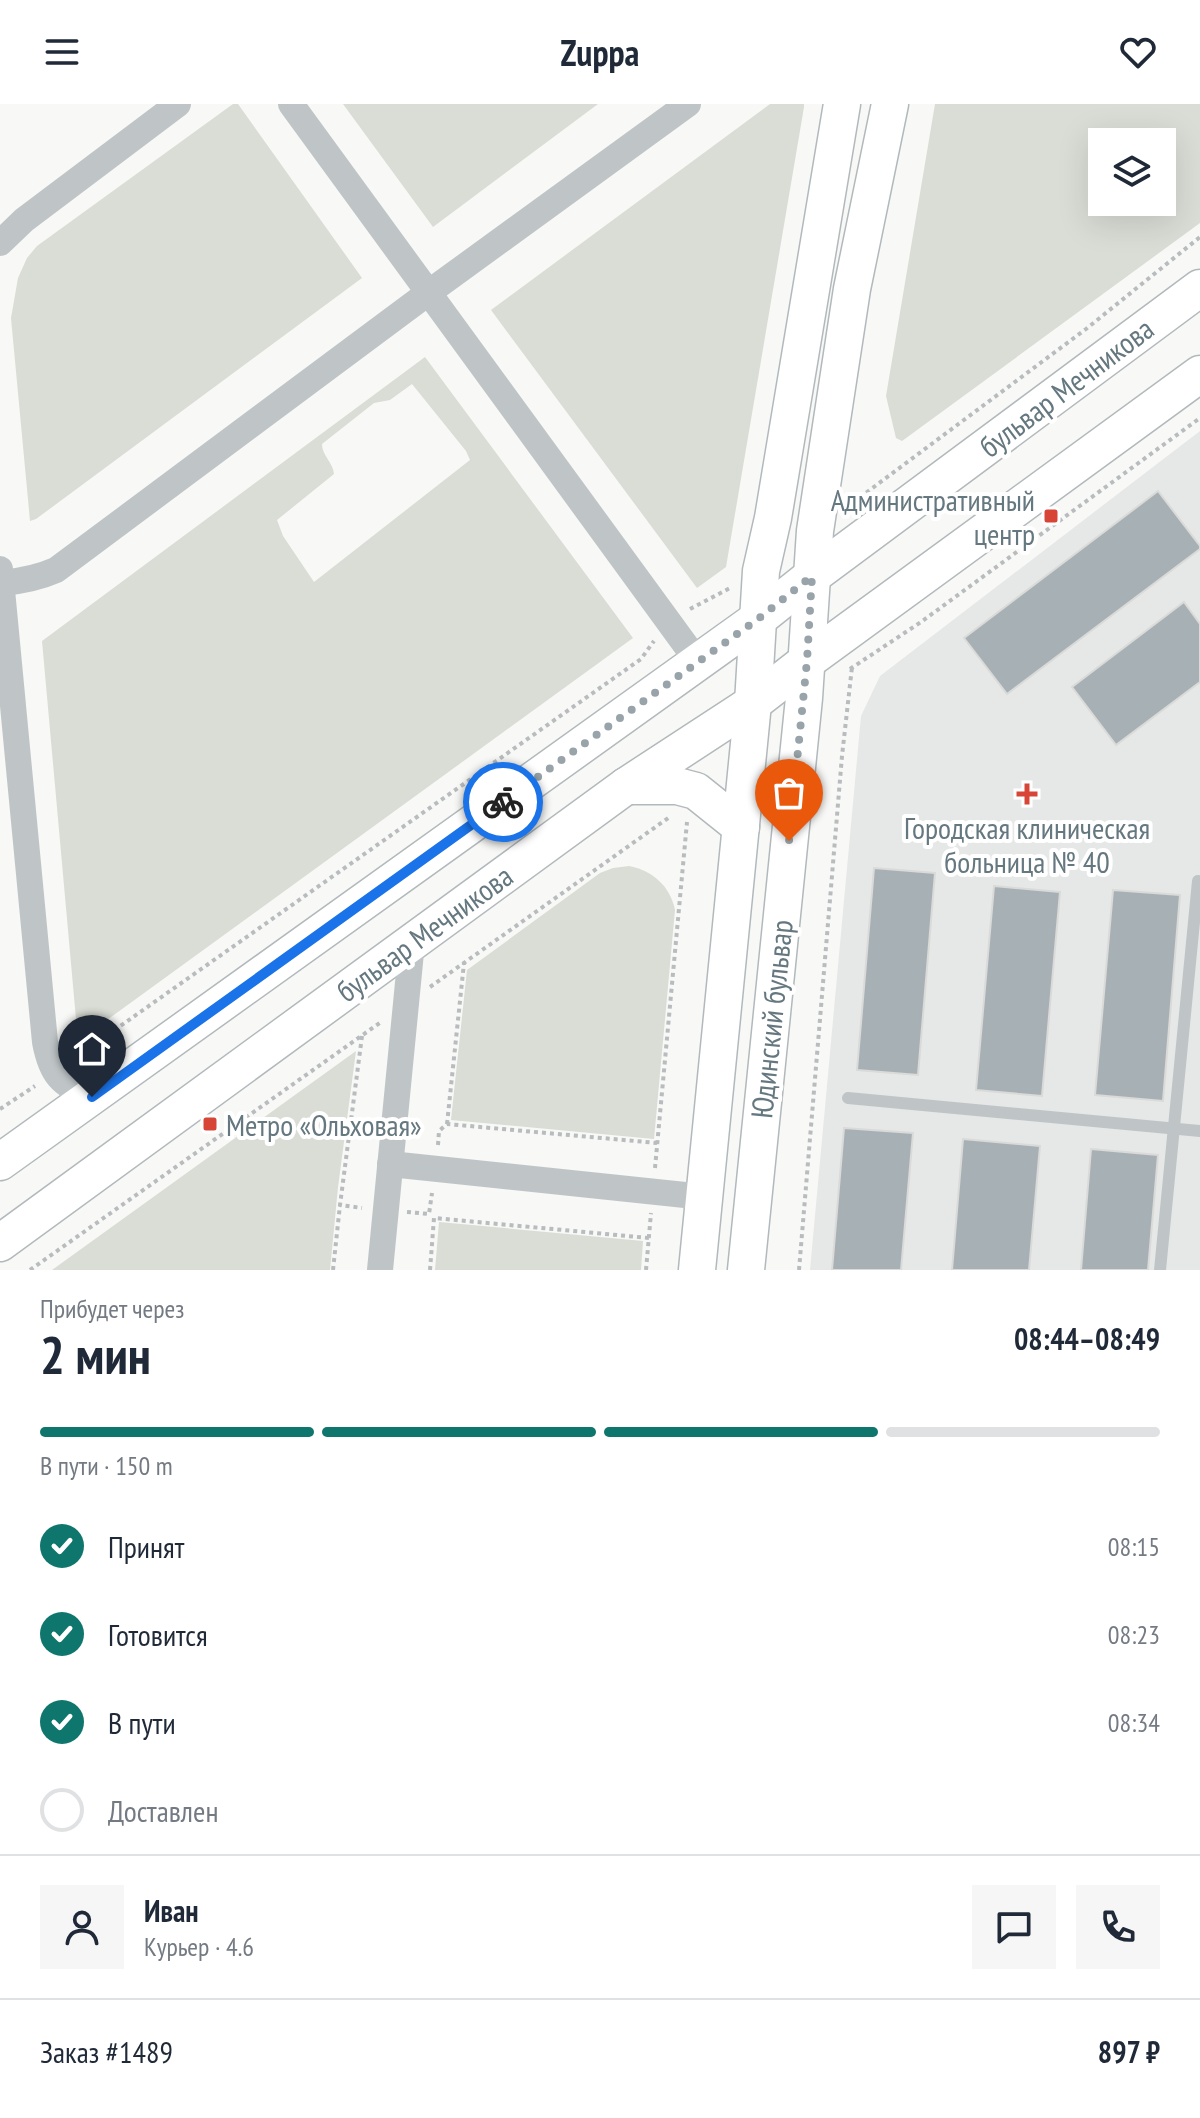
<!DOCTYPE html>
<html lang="ru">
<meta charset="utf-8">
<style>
body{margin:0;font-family:"PT Sans Narrow",sans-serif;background:#f6f6f7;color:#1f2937;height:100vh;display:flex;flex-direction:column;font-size:30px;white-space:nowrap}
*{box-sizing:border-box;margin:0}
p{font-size:26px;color:#747a83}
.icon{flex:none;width:44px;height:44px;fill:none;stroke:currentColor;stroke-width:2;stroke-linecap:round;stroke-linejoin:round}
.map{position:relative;height:1166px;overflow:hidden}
.drawer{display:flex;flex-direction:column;background:#fff;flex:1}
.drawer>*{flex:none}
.buttons{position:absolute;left:1088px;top:24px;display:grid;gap:16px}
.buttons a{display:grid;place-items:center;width:88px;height:88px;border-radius:0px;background:#fff;box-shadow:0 8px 32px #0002;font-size:40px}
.pin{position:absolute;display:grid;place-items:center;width:68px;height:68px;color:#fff;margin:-82px -34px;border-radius:50% 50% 50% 0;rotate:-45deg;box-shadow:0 0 8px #0007}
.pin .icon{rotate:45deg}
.courier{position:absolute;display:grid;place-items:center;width:80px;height:80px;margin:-40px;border:6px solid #1a73e8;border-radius:50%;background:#fff;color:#222;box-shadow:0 2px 10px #0007}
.overview em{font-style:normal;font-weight:800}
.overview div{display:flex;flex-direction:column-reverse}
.overview{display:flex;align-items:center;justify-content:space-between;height:136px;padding:0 40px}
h1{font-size:52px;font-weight:800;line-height:60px}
.bar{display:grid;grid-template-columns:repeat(4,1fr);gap:12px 8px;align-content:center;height:96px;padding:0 40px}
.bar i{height:10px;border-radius:6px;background:#e0e1e3}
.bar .active{background:#0f766e}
.bar p{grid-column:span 4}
.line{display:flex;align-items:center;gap:20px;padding:0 40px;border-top:2px solid #e0e1e3}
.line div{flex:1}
.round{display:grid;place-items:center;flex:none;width:84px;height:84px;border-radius:0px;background:#f6f6f7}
ol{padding:0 40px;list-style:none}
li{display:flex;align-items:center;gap:24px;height:88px}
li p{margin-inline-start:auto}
li .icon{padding:8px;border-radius:50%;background:#0f766e;color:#fff;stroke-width:4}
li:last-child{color:#747a83}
li i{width:44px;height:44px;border:4px solid #e0e1e3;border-radius:50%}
header{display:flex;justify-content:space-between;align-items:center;height:104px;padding:0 40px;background:#fff;font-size:36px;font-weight:800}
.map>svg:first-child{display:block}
</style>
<header><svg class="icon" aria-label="menu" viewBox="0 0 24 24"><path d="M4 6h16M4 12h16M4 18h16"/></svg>Zuppa<svg class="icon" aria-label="heart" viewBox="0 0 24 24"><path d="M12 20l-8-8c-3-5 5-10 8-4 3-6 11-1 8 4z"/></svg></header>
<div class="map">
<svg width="1200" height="1166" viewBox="0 0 1200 1166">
<rect width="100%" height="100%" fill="#f8f8f6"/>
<polygon fill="#e6e8e7" points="1200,327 1200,1166 810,1166 861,612 880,572"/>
<g fill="#d9ddd5" fill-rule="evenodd">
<polygon points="233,0 238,0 362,174 36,415 30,417 11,214 18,174 27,154 37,142"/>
<polygon points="343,0 598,0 433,123"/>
<polygon points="770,0 804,0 804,3 726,463 697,484 491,206"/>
<path d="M935 0H1200V119L902 337 896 334 886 292ZM1102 38H1162V98H1102Z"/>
<path d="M425 253 633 534 78 937 42 537ZM412 280 466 347 470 356 314 478 283 432 277 416 334 370C333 358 322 352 322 340L374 299 390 296Z"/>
<path d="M629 762C653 767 670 782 675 806L654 1035 451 1016 467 866 600 769 613 764Z"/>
<polygon points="356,947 338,1083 330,1166 52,1166"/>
<polygon points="439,1118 643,1137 641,1166 435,1166"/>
</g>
<g fill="#a7b1b5" stroke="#dadad8" stroke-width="2">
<polygon points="1158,387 1200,442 1200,445 1007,590 964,534"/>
<polygon points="1184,498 1200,520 1200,578 1116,641 1072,583"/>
<polygon points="874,764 935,769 918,971 857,966"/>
<polygon points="994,782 1060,788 1042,992 976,986"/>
<polygon points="1113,786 1180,791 1163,997 1095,991"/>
<polygon points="844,1024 913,1029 901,1166 832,1166"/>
<polygon points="963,1035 1040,1042 1029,1166 952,1166"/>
<polygon points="1091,1045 1158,1051 1148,1166 1081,1166"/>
</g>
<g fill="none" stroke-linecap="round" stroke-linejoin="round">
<g stroke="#b2b9bc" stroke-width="39">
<g id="secondary">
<polyline points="626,682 677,682 696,687 741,723"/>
<polyline points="0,1058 758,515 812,472 1200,184"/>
<polyline points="0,1139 626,682 753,599 807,557 1200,270"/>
<polyline points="697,1166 753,599 761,467 773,414 842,0"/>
<polyline points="746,1166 804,594 815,427 852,185 890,0"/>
</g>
</g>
<g stroke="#b8bcbe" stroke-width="4" stroke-dasharray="4 4" stroke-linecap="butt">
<polyline points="847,403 1086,225 1200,133"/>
<polyline points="690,505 732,483"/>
<polyline points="850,565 921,518 1200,314"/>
<polyline points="430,883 671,712"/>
<polyline points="362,932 340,1101 362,1104"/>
<polyline points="75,954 641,555 654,537"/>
<polyline points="0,1005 35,982"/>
<polyline points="447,1020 464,859"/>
<polyline points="438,1041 439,1027 447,1020 657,1039"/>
<polyline points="655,1064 687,718"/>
<polyline points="407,1108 429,1110 432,1089"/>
<polyline points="30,1166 381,918"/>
<polyline points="333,1166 340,1101"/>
<polyline points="430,1166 434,1114 649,1134"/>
<polyline points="646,1166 651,1109"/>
<polyline points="799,1166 842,652 852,563"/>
</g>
<g stroke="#bfc5c7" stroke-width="12">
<polyline points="848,994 1200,1027"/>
<polyline points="1160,1166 1198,777"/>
</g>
<g stroke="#bfc5c7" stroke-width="26">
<polyline points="291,0 698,558"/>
<polyline points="0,139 24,116 178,0"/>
<path d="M0 465 45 938C51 970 61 982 92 993"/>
<path d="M2 479C22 477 38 474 56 466L428 189 688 0"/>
<polyline points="390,1060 704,1093"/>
<polyline points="380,1166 412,838"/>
</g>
<use href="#secondary" stroke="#fff" stroke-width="36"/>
</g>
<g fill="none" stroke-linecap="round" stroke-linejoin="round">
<polyline stroke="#98a4a9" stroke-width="8" stroke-dasharray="0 14.4" points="503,698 758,515 812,472 807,557 789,737"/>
<polyline stroke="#1a73e8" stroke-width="10" points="92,993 503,698"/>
</g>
<g fill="#d74537" stroke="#fff" stroke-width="3">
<rect x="1043" y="404" width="16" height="16" rx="4"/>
<path d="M1023 678h8v8h8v8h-8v8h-8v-8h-8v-8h8z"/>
<rect x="202" y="1012" width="16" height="16" rx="4"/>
</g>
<g text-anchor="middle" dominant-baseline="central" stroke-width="8" stroke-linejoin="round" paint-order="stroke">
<g font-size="30" fill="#65777f" stroke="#fff">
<text transform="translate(1066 283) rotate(-37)">бульвар Мечникова</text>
<text transform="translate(424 829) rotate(-36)">бульвар Мечникова</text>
<text transform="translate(771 915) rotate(-84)">Юдинский бульвар</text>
</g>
<g font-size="30" fill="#65777f" stroke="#fff" text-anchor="end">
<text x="1035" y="395">Административный<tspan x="1035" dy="34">центр</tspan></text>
<text x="1027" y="723" text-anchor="middle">Городская клиническая<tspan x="1027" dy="34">больница № 40</tspan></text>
<text x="226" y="1020" text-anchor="start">Метро «Ольховая»</text>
</g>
</g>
</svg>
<div class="buttons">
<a><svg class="icon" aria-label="layers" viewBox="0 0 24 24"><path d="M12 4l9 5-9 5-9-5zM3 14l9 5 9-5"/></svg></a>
</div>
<div class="pin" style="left:789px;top:737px;background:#ea580c"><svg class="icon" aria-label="bag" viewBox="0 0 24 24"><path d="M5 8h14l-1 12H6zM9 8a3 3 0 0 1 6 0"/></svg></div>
<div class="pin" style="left:92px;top:993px;background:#1f2937"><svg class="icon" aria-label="home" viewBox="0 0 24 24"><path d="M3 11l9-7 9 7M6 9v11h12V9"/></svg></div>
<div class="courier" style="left:503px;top:698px"><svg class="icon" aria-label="bike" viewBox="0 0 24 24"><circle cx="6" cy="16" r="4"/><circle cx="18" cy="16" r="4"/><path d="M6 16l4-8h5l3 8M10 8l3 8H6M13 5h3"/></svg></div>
</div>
<section class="drawer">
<div class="overview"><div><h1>2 мин</h1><p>Прибудет через</p></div><em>08:44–08:49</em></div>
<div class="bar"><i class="active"></i><i class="active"></i><i class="active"></i><i></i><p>В пути · 150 m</p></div>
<ol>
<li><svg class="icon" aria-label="check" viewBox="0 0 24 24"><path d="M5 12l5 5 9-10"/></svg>Принят<p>08:15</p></li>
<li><svg class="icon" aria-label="check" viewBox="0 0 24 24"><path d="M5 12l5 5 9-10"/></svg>Готовится<p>08:23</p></li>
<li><svg class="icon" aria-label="check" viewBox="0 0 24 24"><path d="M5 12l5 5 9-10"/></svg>В пути<p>08:34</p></li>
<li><i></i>Доставлен</li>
</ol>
<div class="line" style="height:144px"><a class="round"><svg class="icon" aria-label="person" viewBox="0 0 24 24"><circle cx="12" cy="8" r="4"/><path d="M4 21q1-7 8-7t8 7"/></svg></a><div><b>Иван</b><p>Курьер · 4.6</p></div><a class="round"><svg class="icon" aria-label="chat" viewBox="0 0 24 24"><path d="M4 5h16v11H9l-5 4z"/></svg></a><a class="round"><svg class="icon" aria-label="phone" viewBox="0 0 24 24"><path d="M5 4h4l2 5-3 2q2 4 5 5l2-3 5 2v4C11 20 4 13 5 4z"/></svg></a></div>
<div class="line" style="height:104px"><div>Заказ #1489</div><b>897 ₽</b></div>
</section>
